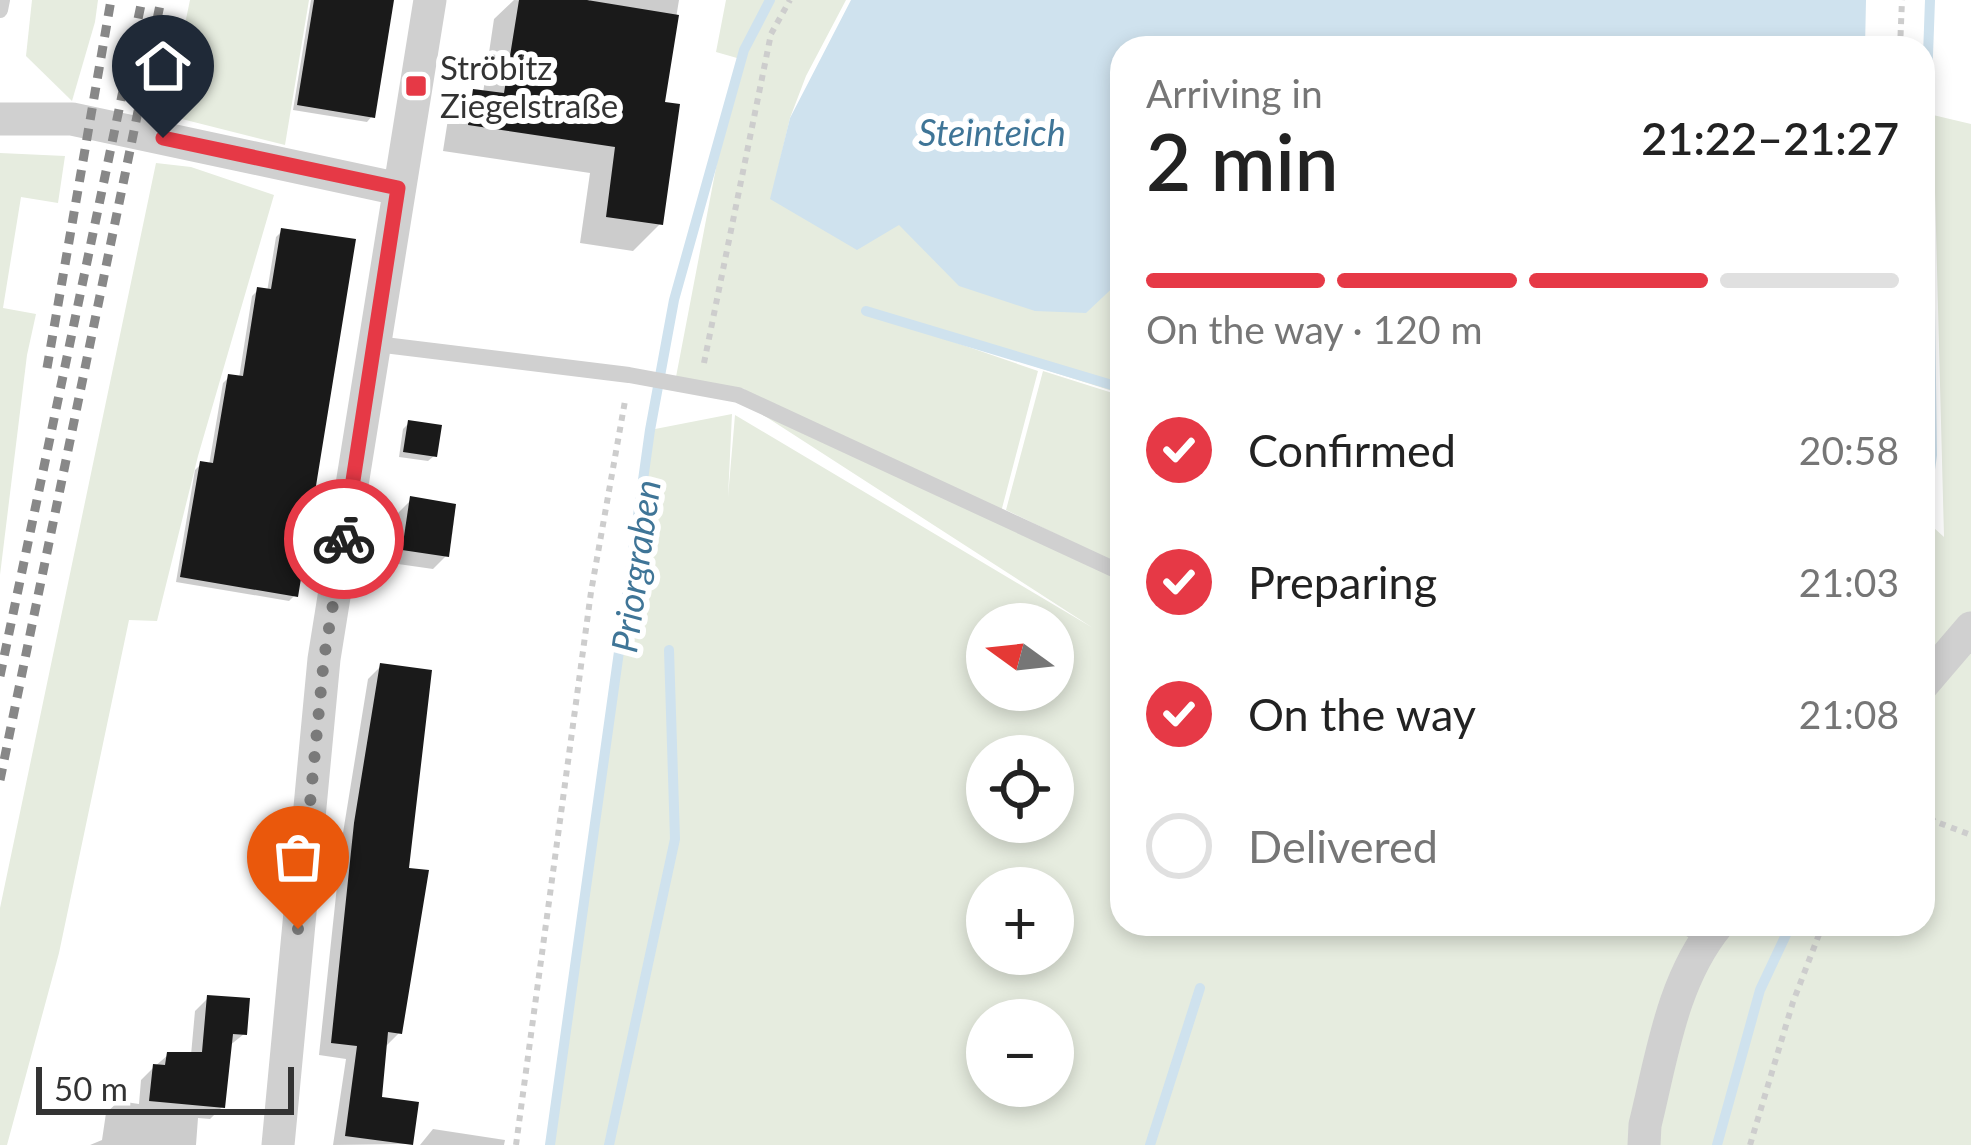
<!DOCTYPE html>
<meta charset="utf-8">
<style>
body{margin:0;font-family:Lato,sans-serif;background:#f6f6f6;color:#222;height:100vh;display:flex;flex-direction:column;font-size:45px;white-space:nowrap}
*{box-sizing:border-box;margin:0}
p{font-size:39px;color:#767676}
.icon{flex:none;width:66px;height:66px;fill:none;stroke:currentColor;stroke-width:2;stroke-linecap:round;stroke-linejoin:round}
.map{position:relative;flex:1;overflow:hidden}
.drawer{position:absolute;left:1110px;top:36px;width:825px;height:900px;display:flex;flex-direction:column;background:#fff;border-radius:36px;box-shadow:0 6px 18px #0003}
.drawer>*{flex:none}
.needle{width:78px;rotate:285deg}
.fabs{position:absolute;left:966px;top:603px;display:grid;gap:24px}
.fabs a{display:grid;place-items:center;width:108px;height:108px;border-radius:50%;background:#fff;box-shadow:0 6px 18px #0003;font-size:60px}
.scale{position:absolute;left:36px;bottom:30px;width:258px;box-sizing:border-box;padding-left:12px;border:6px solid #333;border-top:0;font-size:33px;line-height:42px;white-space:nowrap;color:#333;-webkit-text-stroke:9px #fff;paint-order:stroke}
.pin{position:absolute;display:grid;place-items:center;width:102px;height:102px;color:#fff;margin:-123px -51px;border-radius:50% 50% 50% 0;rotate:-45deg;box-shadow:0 0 12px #0007}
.pin .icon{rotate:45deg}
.courier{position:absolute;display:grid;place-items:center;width:120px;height:120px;margin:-60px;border:9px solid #e63946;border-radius:50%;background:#fff;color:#222;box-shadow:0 3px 15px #0007}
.head em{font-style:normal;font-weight:600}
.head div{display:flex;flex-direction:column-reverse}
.head{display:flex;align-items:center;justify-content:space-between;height:204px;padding:0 36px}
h1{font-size:78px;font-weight:600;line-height:90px}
.bar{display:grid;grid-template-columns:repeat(4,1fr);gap:18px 12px;align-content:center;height:144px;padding:0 36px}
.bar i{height:15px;border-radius:9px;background:#e0e0e0}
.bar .current{background:#e63946}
.bar p{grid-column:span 4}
ol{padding:0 36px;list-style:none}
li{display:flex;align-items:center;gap:36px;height:132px}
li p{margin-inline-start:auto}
li .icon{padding:12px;border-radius:50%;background:#e63946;color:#fff;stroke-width:4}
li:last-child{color:#767676}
li i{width:66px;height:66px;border:6px solid #e0e0e0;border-radius:50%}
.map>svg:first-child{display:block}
</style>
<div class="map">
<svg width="1971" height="1145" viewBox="0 0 1971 1145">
<rect width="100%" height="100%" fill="#fff"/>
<g fill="#e6ecdf" fill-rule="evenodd">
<polygon points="32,0 98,0 95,22 72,101 26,56"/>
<polygon points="190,0 309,0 285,145 166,115"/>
<path d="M726 0H846L806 76 790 118 771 199 900 221 1122 279V394L916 329 1038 371 1000 516 1122 576V924H1923V518L1944 537 1933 115 1971 124V1145H554L650 430 732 414 728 497 735 415 1093 628 740 400 745 389 676 377 737 58 716 52ZM987 624H1053V690H987ZM987 756H1053V822H987ZM987 888H1053V954H987ZM987 1020H1053V1086H987Z"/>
<polygon points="0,153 65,156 58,203 21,197 3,308 36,314 27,355 0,575"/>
<polygon points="156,163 191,167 274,195 198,456 157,621 129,620 59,953 7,1145 0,1145 0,908"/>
<polygon points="1043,371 1122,396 1122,566 1006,510"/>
</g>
<polygon fill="#cfe2ee" points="851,0 1866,0 1865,48 1122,48 1122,279 1086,313 1035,311 959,286 899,225 857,250 770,199 790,118"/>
<g fill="#0003">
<polygon points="311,0 391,0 372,116 367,122 293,110"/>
<polygon points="514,0 590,3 590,0 679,0 662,104 660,224 633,251 580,243 590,173 443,151 448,119 475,92 483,93 494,19"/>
<polygon points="282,231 295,595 289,601 176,582 195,470 201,464 209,465 223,383 229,377 239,378 252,296 258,290 267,292 276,237"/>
<polygon points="409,423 434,456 428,461 399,457 403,429"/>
<polygon points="411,500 446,556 433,569 391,563 398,513"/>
<polygon points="381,666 406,870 399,1033 386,1046 378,1099 410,1144 333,1145 346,1059 319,1055 342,839 368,679"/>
<polygon points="208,998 244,1034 229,1046 223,1106 210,1119 198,1118 196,1145 90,1145 102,1140 106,1113 119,1101 139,1104 141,1080 154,1067 168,1055 191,1055 195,1011"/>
<polygon points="433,1129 505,1140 504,1145 420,1145"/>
</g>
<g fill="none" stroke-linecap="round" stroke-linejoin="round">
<g stroke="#cfe2ee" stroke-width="10">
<polyline points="866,311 1122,388"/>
<polyline points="1923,521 1932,455 1927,83 1930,0"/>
<polyline points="550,1145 650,430 674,300 744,50 770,0"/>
<polyline points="609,1145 675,839 669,650"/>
<polyline points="1150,1145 1200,988"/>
<polyline points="1717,1145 1760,990 1791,924"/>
</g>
</g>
<g fill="#1a1a1a">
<polygon points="314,0 394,0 375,118 297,105"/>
<polygon points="519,0 587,0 679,15 665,102 680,104 663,225 606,217 615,147 468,125 473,89 504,93"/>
<polygon points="281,228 356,239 298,597 180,577 200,461 213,463 228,374 243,376 257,287 271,289"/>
<polygon points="408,420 442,425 437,457 403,452"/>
<polygon points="410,496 456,504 449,557 402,550"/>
<polygon points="380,663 432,670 409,868 429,870 402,1034 388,1032 382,1097 419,1102 413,1145 345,1136 357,1046 331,1043 354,823"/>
<polygon points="207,995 250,998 247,1035 233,1034 225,1108 149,1101 153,1064 165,1065 167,1052 202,1052"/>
</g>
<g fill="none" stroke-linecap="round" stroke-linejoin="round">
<g stroke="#cdcdcd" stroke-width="6" stroke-dasharray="6 6" stroke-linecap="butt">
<polyline points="1900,48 1902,0"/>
<polyline points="704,363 771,34 790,0"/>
<polyline points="1923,807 1934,821 1971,835"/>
<polyline points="516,1145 591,592 625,401"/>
<polyline points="1750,1145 1793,1002 1823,924"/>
</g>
<g stroke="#d0d0d0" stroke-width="16">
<polyline points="0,10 2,0"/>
<polyline points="376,344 629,375 738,395 1122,573"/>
<polyline points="1682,924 1706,939"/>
</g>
<g stroke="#d0d0d0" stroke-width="33">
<polyline points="0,119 72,119 399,189"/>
<polyline points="1923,684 1971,628"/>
<polyline points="278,1145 324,659 430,0"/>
<path d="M1644 1145 1645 1125C1662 1056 1672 980 1718 924"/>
</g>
<g stroke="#888" stroke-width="9" stroke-dasharray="12 9" stroke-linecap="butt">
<polyline points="47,368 111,0"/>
<polyline points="0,676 142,0"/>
<polyline points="0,780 161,0"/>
</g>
</g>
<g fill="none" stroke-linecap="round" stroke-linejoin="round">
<polyline stroke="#7a7a7a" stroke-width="12" stroke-dasharray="0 21.6" points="298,929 324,658 344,539"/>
<polyline stroke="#e63946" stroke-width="15" points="163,138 398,188 344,539"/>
</g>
<rect fill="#e63946" stroke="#fff" stroke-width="4.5" x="404" y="74" width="24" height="24" rx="6"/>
<g text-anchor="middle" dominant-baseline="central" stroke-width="12" stroke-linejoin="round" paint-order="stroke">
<g font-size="33" fill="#333" stroke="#fff" text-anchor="start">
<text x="440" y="67">Ströbitz<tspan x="440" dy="38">Ziegelstraße</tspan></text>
</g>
<g font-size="36" font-style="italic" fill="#3f7597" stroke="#fff">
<text x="992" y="132">Steinteich</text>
<text transform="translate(635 566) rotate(-82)">Priorgraben</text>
</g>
</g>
</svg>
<div class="fabs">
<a><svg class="needle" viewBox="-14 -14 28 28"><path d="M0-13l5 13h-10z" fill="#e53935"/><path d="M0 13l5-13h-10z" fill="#767676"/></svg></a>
<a><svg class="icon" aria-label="locate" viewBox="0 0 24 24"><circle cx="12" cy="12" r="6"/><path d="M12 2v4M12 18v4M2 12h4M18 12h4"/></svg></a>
<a>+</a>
<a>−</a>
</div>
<div class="scale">50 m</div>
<div class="pin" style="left:298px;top:929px;background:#ea580c"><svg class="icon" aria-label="bag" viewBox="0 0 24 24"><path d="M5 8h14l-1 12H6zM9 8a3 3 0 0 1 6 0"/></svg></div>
<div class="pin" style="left:163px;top:138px;background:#1f2937"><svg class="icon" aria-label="home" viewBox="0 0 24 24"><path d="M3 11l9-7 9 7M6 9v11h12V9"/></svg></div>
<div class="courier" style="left:344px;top:539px"><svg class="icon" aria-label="bike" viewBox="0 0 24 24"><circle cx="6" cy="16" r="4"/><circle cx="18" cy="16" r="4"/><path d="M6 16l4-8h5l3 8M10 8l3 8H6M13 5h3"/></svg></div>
<section class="drawer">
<div class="head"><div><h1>2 min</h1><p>Arriving in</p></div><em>21:22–21:27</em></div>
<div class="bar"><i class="current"></i><i class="current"></i><i class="current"></i><i></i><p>On the way · 120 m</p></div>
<ol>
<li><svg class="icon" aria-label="check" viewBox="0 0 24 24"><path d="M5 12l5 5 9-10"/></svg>Confirmed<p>20:58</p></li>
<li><svg class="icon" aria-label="check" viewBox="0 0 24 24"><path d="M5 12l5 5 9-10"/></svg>Preparing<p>21:03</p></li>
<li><svg class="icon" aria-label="check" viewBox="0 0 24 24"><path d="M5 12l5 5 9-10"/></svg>On the way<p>21:08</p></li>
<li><i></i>Delivered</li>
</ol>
</section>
</div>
